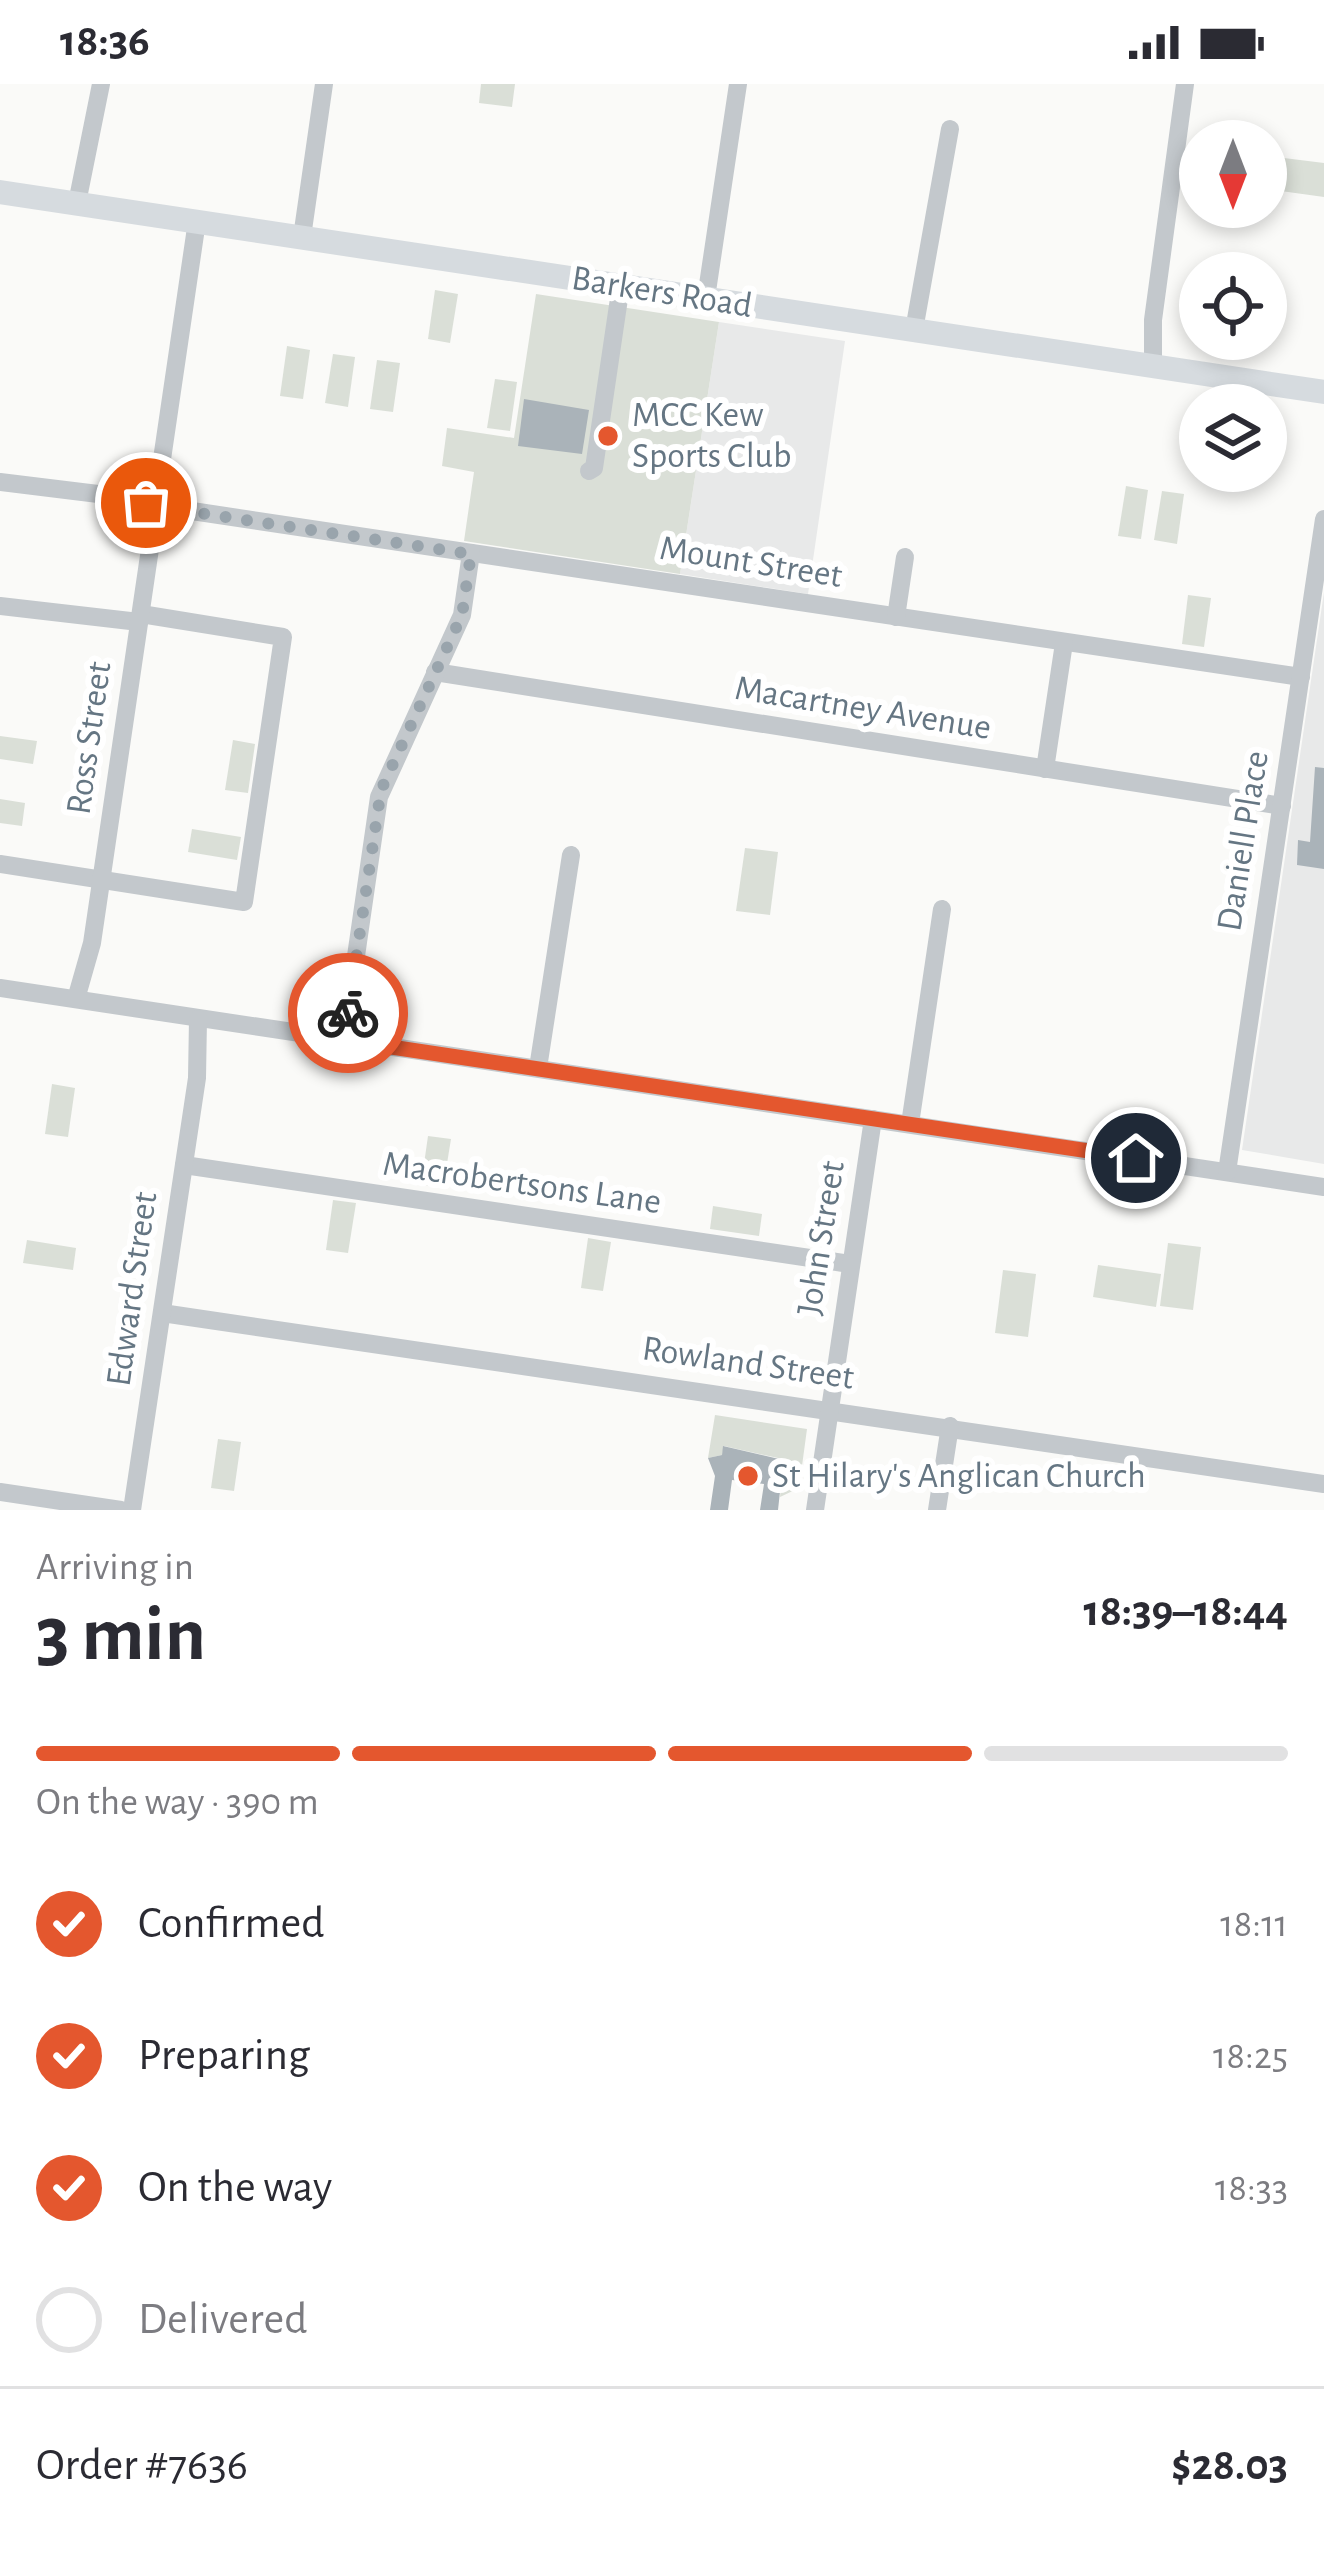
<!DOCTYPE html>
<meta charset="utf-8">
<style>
body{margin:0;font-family:"Alegreya Sans",sans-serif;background:#f2f2f3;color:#2b2b33;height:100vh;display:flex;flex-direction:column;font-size:45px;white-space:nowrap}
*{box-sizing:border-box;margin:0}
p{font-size:39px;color:#7c7c81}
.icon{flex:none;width:66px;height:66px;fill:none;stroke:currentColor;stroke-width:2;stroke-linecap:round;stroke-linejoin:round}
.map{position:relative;height:1426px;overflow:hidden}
.drawer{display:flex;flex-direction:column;background:#fff;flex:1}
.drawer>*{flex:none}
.needle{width:78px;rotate:180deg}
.fabs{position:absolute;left:1179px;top:36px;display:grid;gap:24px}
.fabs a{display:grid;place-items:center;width:108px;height:108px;border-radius:50%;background:#fff;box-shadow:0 6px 18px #0003;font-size:60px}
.pin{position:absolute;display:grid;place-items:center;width:102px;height:102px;color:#fff;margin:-51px;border:6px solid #fff;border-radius:50%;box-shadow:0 3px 12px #0007}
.courier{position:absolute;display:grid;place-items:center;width:120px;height:120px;margin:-60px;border:9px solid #e4572e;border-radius:50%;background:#fff;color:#222;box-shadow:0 3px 15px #0007}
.head em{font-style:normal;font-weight:700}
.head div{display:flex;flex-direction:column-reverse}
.head{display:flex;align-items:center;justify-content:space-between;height:204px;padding:0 36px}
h1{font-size:78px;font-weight:700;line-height:90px}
.bar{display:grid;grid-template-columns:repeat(4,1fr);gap:18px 12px;align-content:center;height:144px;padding:0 36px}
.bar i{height:15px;border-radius:9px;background:#e1e1e2}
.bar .current{background:#e4572e}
.bar p{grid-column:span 4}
.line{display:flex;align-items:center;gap:30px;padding:0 36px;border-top:3px solid #e1e1e2}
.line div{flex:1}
ol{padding:0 36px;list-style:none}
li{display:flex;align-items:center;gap:36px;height:132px}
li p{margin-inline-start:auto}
li .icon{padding:12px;border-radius:50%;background:#e4572e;color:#fff;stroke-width:4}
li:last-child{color:#7c7c81}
li i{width:66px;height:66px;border:6px solid #e1e1e2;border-radius:50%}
.status{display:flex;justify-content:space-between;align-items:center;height:84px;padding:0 60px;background:#fff;direction:ltr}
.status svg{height:33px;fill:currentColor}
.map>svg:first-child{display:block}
</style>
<div class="status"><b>18:36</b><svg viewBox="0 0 49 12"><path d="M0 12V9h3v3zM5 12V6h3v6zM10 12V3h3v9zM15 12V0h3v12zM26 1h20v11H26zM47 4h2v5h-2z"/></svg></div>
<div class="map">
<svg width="1324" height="1426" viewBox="0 0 1324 1426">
<rect width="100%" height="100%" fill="#fafaf8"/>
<g fill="#e8e9e9">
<polygon points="719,238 845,257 808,510 680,490"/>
<polygon points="1324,508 1324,1080 1242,1066"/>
</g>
<g fill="#dadfd7">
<polygon points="481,0 515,0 512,23 479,19"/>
<polygon points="1267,72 1324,79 1324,113 1266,105"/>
<polygon points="435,206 458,210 450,259 428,255"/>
<polygon points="536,210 719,238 680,490 464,457 474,388 442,382 447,344 514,354"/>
<polygon points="287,262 310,266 303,315 280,312"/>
<polygon points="333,270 355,273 348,323 325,319"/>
<polygon points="377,276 400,279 393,328 370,325"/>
<polygon points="495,295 517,298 510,347 487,344"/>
<polygon points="1126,402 1148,406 1141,455 1118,452"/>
<polygon points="1162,407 1184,410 1177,460 1154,456"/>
<polygon points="1188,511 1211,514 1204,563 1182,560"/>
<polygon points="0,652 37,657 33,680 0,675"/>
<polygon points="233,656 255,660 248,709 225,706"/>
<polygon points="0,715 25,719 22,742 0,739"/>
<polygon points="192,745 241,753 237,776 188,768"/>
<polygon points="745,764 778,768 770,831 736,827"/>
<polygon points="52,1000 75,1004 68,1053 45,1050"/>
<polygon points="428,1052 451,1055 443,1104 421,1101"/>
<polygon points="333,1116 356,1119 348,1169 326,1166"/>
<polygon points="713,1122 762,1130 759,1152 710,1145"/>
<polygon points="588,1154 611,1158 603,1207 581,1204"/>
<polygon points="27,1156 76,1164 73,1186 23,1179"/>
<polygon points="1168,1159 1201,1163 1193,1226 1160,1222"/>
<polygon points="1098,1181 1161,1190 1156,1223 1093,1213"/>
<polygon points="1003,1186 1036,1190 1028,1253 995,1249"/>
<polygon points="715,1331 807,1345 799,1404 780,1413 783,1381 778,1374 724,1362 722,1371 708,1374"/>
<polygon points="218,1355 241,1358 234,1407 211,1404"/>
</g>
<g fill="#aab3b9">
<polygon points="524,315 589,326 582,370 518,362"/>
<polygon points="1315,683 1324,684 1324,785 1297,781 1298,756 1310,758"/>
<polygon points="723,1362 779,1375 783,1380 778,1426 760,1426 764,1400 732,1396 728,1426 710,1426 715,1392 708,1374 722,1371"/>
</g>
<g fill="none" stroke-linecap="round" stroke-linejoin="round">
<g stroke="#c3c8cc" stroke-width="18">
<polyline points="77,119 101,0"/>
<polyline points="302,153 324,0"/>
<polyline points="706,214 738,0"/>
<polyline points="914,246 950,45"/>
<polyline points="1153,282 1153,236 1185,0"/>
<polyline points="589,387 594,384 621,201"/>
<polyline points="0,398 147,416"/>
<polyline points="151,412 161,382 197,137"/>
<polyline points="165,428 192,427 1301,593"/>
<polyline points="0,522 139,538"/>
<polyline points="896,533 905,473"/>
<polyline points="435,588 1282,722"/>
<polyline points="1045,685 1064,559"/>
<polyline points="0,780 244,818 283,553 141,530"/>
<polyline points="0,904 1324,1103"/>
<polyline points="76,915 92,859 151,458 161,431"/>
<polyline points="344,955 379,713 462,531 471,469"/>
<polyline points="538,984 571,771"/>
<polyline points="910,1040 942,825"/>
<polyline points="184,1081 850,1180"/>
<polyline points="1227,1088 1324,435"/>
<polyline points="162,1229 1324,1400"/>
<polyline points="0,1408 121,1426"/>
<polyline points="132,1426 197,994 198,935"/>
<polyline points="815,1426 873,1035"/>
<polyline points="937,1426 950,1342"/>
</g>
<polyline stroke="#d6dbdf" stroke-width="24" points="0,108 1324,308"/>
</g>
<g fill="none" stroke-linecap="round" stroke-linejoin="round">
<polyline stroke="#99a4ac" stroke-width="12" stroke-dasharray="0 21.6" points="146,419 158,411 192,428 471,470 462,531 381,706 348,929"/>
<polyline stroke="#e4572e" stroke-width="15" points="348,929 344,956 1136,1074"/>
</g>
<g fill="#e4572e" stroke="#fff" stroke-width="4.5">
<circle cx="608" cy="352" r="12"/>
<circle cx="748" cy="1392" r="12"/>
</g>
<g text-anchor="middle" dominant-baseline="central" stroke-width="12" stroke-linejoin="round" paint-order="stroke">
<g font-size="36" fill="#657683" stroke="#fff">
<text transform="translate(662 208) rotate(9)">Barkers Road</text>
<text transform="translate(751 478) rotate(9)">Mount Street</text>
<text transform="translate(863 624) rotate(9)">Macartney Avenue</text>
<text transform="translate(89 654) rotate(-82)">Ross Street</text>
<text transform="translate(1243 757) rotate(-81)">Daniell Place</text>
<text transform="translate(522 1099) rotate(8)">Macrobertsons Lane</text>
<text transform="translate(821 1154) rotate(-81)">John Street</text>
<text transform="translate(132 1205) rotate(-82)">Edward Street</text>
<text transform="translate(748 1279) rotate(8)">Rowland Street</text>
</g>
<g font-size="36" fill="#657683" stroke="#fff" text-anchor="start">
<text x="632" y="331">MCC Kew<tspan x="632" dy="41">Sports Club</tspan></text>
<text x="772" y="1392">St Hilary's Anglican Church</text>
</g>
</g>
</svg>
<div class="fabs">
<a><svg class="needle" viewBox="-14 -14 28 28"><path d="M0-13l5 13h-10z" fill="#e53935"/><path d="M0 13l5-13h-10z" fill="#7c7c81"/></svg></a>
<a><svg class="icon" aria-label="locate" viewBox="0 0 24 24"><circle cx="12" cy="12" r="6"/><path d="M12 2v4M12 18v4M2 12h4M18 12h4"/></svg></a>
<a><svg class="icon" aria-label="layers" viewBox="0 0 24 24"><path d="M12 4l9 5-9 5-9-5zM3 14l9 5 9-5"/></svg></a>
</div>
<div class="pin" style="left:146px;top:419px;background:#ea580c"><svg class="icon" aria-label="bag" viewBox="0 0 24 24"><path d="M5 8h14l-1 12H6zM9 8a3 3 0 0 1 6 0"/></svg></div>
<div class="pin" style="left:1136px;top:1074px;background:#1f2937"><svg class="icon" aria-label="home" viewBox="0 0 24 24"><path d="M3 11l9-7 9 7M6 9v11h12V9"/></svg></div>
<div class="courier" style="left:348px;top:929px"><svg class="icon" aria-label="bike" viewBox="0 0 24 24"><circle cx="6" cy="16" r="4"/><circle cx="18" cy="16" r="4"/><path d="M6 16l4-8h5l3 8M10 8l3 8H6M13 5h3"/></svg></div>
</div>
<section class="drawer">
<div class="head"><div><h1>3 min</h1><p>Arriving in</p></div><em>18:39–18:44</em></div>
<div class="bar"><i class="current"></i><i class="current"></i><i class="current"></i><i></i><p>On the way · 390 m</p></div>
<ol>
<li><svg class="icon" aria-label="check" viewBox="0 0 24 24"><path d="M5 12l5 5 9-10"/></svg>Confirmed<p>18:11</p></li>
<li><svg class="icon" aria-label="check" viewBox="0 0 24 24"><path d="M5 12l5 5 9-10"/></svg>Preparing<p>18:25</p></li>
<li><svg class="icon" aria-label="check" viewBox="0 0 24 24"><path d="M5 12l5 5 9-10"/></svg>On the way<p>18:33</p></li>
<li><i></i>Delivered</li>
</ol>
<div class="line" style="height:156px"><div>Order #7636</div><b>$28.03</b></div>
</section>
